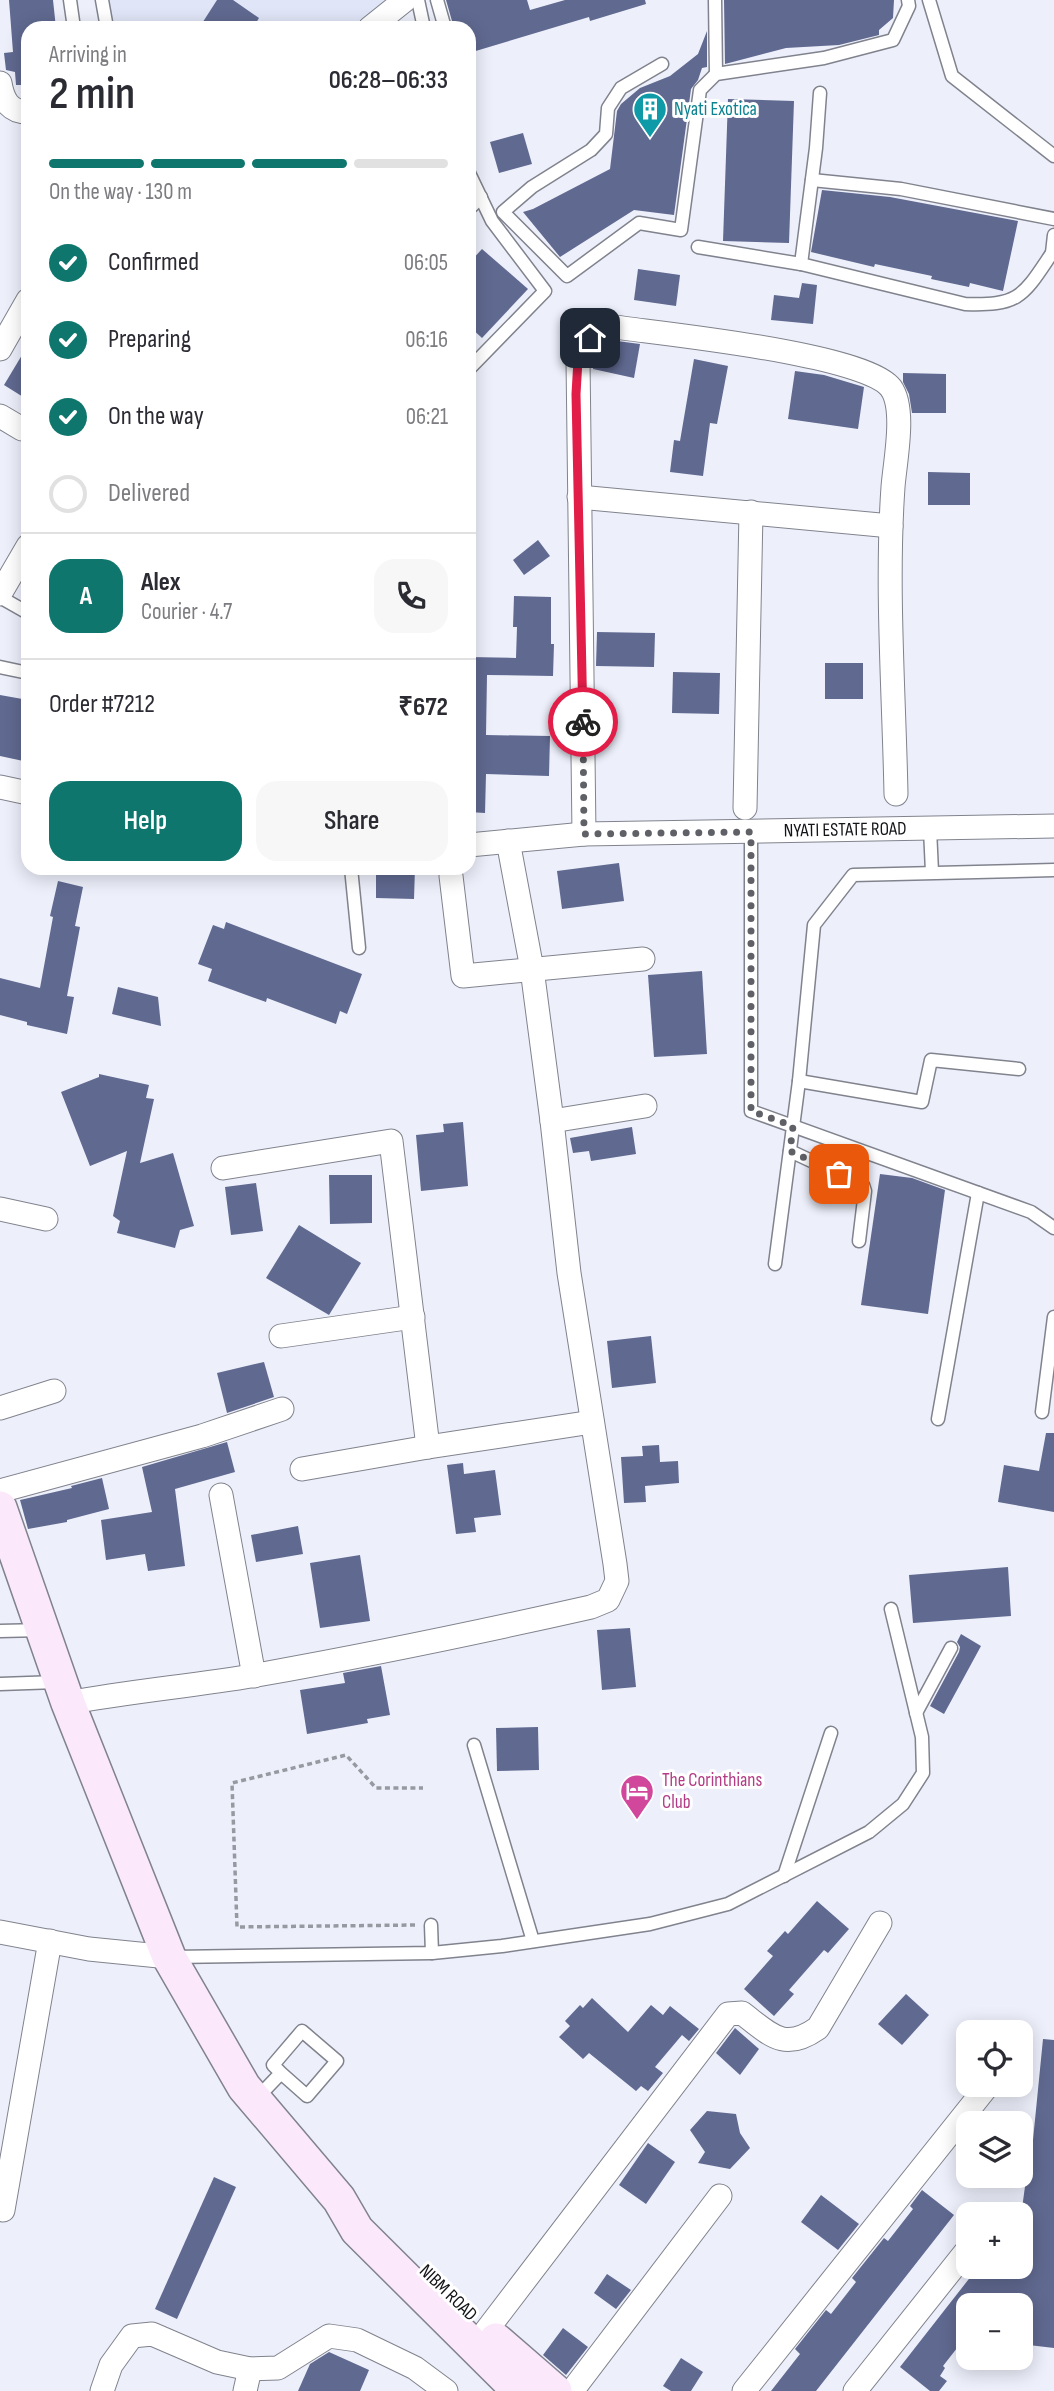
<!DOCTYPE html>
<meta charset="utf-8">
<style>
body{margin:0;font-family:"Sofia Sans Condensed",sans-serif;background:#f7f7f7;color:#2b2b33;height:100vh;display:flex;flex-direction:column;font-size:26px;white-space:nowrap}
*{box-sizing:border-box;margin:0}
p{font-size:23px;color:#7c7c81}
.icon{flex:none;width:38px;height:38px;fill:none;stroke:currentColor;stroke-width:2;stroke-linecap:round;stroke-linejoin:round}
.map{position:relative;flex:1;overflow:hidden}
.side{position:absolute;left:21px;top:21px;width:455px;height:854px;display:flex;flex-direction:column;background:#fff;border-radius:21px;box-shadow:0 4px 18px #0003}
.side>*{flex:none}
.tools{position:absolute;left:956px;top:2020px;display:grid;gap:14px}
.tools a{display:grid;place-items:center;width:77px;height:77px;border-radius:14px;background:#fff;box-shadow:0 4px 18px #0003;font-size:35px}
.pin{position:absolute;display:grid;place-items:center;width:60px;height:60px;color:#fff;margin:-30px;border-radius:14px;box-shadow:0 4px 10px #0006}
.courier{position:absolute;display:grid;place-items:center;width:70px;height:70px;margin:-35px;border:5px solid #e11d48;border-radius:50%;background:#fff;color:#222;box-shadow:0 2px 9px #0007}
.overview em{font-style:normal;font-weight:600}
.overview div{display:flex;flex-direction:column-reverse}
.overview{display:flex;align-items:center;justify-content:space-between;height:119px;padding:0 28px}
h1{font-size:46px;font-weight:600;line-height:52px}
.bar{display:grid;grid-template-columns:repeat(4,1fr);gap:10px 7px;align-content:center;height:84px;padding:0 28px}
.bar i{height:9px;border-radius:5px;background:#e1e1e2}
.bar .selected{background:#0f766e}
.bar p{grid-column:span 4}
.line{display:flex;align-items:center;gap:18px;padding:0 28px;border-top:2px solid #e1e1e2}
.line div{flex:1}
.round{display:grid;place-items:center;flex:none;width:74px;height:74px;border-radius:21px;background:#f7f7f7}
ol{padding:0 28px;list-style:none}
li{display:flex;align-items:center;gap:21px;height:77px}
li p{margin-inline-start:auto}
li .icon{padding:7px;border-radius:50%;background:#0f766e;color:#fff;stroke-width:4}
li:last-child{color:#7c7c81}
li i{width:38px;height:38px;border:4px solid #e1e1e2;border-radius:50%}
.primary-button{display:flex;gap:14px;margin-top:auto;padding:14px 28px}
.primary-button a{flex:1;height:80px;border-radius:21px;background:#0f766e;color:#fff;font-size:28px;font-weight:600;line-height:80px;text-align:center}
.primary-button a+a{background:#f7f7f7;color:#2b2b33}
.map>svg:first-child{display:block}
</style>
<div class="map">
<svg width="1054" height="2391" viewBox="0 0 1054 2391">
<rect width="100%" height="100%" fill="#edf0fb"/>
<polygon fill="#e0e5f7" points="99,0 390,0 355,28 103,28"/>
<g fill="#606990">
<polygon points="9,0 53,0 56,28 28,28 28,85 16,85 15,72 6,70 4,53 13,52"/>
<polygon points="217,0 233,0 259,18 253,28 199,28"/>
<polygon points="446,0 527,0 530,10 565,0 645,0 646,4 590,21 589,17 469,53 469,28 454,28"/>
<polygon points="724,0 894,0 893,18 879,30 879,35 839,45 786,48 725,64"/>
<polygon points="707,31 707,67 702,68 698,80 691,89 674,215 634,210 560,257 523,212 533,209 610,169 617,111 621,104 640,88 670,76 698,54"/>
<polygon points="728,99 794,101 789,243 723,241"/>
<polygon points="523,133 532,164 499,173 490,142"/>
<polygon points="822,190 890,197 1018,221 1003,291 970,283 969,287 931,279 932,276 875,264 874,267 811,252"/>
<polygon points="482,249 528,289 482,338 469,326 469,263"/>
<polygon points="638,269 680,275 676,306 634,300"/>
<polygon points="802,283 817,285 813,324 771,320 774,295 799,298"/>
<polygon points="617,341 640,344 634,378 593,369 595,359 600,349"/>
<polygon points="28,345 28,400 4,385"/>
<polygon points="694,359 728,366 717,424 710,423 703,476 670,472 674,440 680,441"/>
<polygon points="795,371 824,375 864,387 858,429 788,419"/>
<polygon points="903,373 946,374 946,413 912,413 909,394 903,382"/>
<polygon points="928,472 970,473 970,505 928,505"/>
<polygon points="538,540 550,556 524,575 513,560"/>
<polygon points="514,596 551,597 551,644 554,644 553,676 487,675 486,735 550,736 549,776 486,774 485,813 469,812 469,657 516,658 517,627 513,627"/>
<polygon points="597,632 655,633 654,667 596,666"/>
<rect x="825" y="663" width="38" height="36"/>
<polygon points="673,672 720,673 719,714 672,713"/>
<polygon points="0,695 28,700 28,762 0,756"/>
<polygon points="619,863 624,901 562,909 557,871"/>
<polygon points="376,868 415,868 414,899 376,898"/>
<polygon points="58,881 83,887 75,926 80,927 67,996 74,997 67,1034 27,1025 27,1022 0,1015 0,978 40,988 53,917 50,916"/>
<polygon points="226,922 362,974 347,1014 340,1011 336,1024 267,998 266,1002 208,981 212,969 198,964 213,925 224,929"/>
<polygon points="702,971 707,1054 654,1057 648,975"/>
<polygon points="118,987 158,997 161,1026 112,1014"/>
<polygon points="99,1074 149,1085 146,1098 154,1099 140,1163 173,1153 194,1226 180,1230 175,1248 117,1233 120,1221 113,1216 127,1151 90,1166 61,1092 99,1077"/>
<polygon points="463,1122 468,1186 421,1191 416,1135 444,1132 443,1124"/>
<polygon points="632,1127 636,1154 591,1161 589,1151 573,1153 570,1138"/>
<polygon points="880,1174 912,1178 945,1190 928,1314 861,1305"/>
<polygon points="329,1175 372,1175 372,1223 330,1224"/>
<polygon points="256,1183 263,1231 231,1235 225,1187"/>
<polygon points="299,1225 361,1263 329,1315 266,1278"/>
<polygon points="651,1336 656,1383 612,1388 607,1341"/>
<polygon points="264,1362 274,1397 227,1413 217,1373"/>
<polygon points="1046,1433 1054,1433 1054,1512 998,1502 1004,1465 1039,1471"/>
<polygon points="227,1442 235,1472 175,1489 185,1566 148,1571 145,1554 106,1560 101,1520 152,1512 142,1467"/>
<polygon points="659,1445 660,1462 678,1461 679,1483 645,1486 646,1502 624,1503 621,1457 643,1456 642,1446"/>
<polygon points="463,1463 464,1474 495,1470 501,1515 474,1518 476,1532 456,1534 447,1465"/>
<polygon points="102,1478 109,1509 67,1520 67,1522 28,1529 20,1500 72,1488 71,1486"/>
<polygon points="298,1526 303,1554 256,1562 251,1535"/>
<polygon points="360,1555 370,1621 320,1628 310,1563"/>
<polygon points="1008,1567 1011,1616 913,1623 909,1575"/>
<polygon points="630,1628 636,1687 602,1690 597,1630"/>
<polygon points="961,1634 981,1646 944,1714 930,1706 959,1652 960,1647 957,1642"/>
<polygon points="381,1666 390,1715 367,1719 368,1723 307,1734 300,1690 345,1683 343,1673"/>
<polygon points="538,1727 539,1770 497,1771 496,1728"/>
<polygon points="817,1901 849,1929 828,1953 824,1950 789,1990 794,1994 774,2016 744,1989 773,1956 767,1951 785,1931 788,1934"/>
<polygon points="906,1994 929,2015 902,2045 878,2024"/>
<polygon points="592,1998 628,2032 651,2005 663,2015 670,2006 699,2029 689,2041 682,2035 655,2067 663,2073 648,2091 641,2086 636,2091 589,2053 583,2059 559,2037 570,2026 565,2021 580,2005 583,2008"/>
<polygon points="735,2028 759,2049 740,2075 716,2053"/>
<polygon points="1043,2039 1054,2040 1054,2348 1020,2344 1020,2305 968,2305 968,2334 943,2366 945,2368 940,2376 947,2381 939,2391 930,2391 900,2367 979,2266 1020,2266 1020,2223 1030,2150 1032,2150"/>
<polygon points="707,2111 736,2114 740,2133 750,2148 730,2169 698,2163 705,2152 690,2130"/>
<polygon points="648,2143 675,2162 646,2204 619,2185"/>
<polygon points="214,2177 236,2187 177,2319 155,2309"/>
<polygon points="922,2190 954,2215 816,2391 771,2391 800,2354 795,2349 826,2310 831,2314 856,2282 852,2278 884,2238 888,2241 913,2209 910,2206"/>
<polygon points="821,2195 859,2224 838,2250 801,2222"/>
<polygon points="607,2274 631,2290 616,2309 594,2293"/>
<polygon points="563,2328 588,2347 566,2375 543,2355"/>
<polygon points="329,2352 369,2370 360,2391 298,2391 310,2364"/>
<polygon points="681,2358 703,2372 691,2391 671,2391 663,2386"/>
</g>
<g fill="none" stroke-linecap="round" stroke-linejoin="round">
<g stroke="#80838d" stroke-width="15">
<g id="lane">
<polyline points="70,0 74,28"/>
<polyline points="102,0 107,28"/>
<polyline points="418,0 424,28"/>
<polyline points="437,0 445,28"/>
<polyline points="715,0 716,74"/>
<polyline points="929,0 952,76 1054,156"/>
<polyline points="662,64 621,88 608,108 606,134 591,150 532,187 503,212 567,276 639,223 681,230 700,90 716,74 824,58 893,40 909,6 908,0"/>
<polyline points="469,173 492,221 545,291 469,369"/>
<polyline points="812,180 901,189 1054,219"/>
<polyline points="469,209 481,197"/>
<polyline points="1054,235 1052,253 1054,253"/>
<path d="M698 247 801 264 965 304C1020 306 1023 296 1052 253"/>
<polyline points="801,264 816,148 820,93"/>
<polyline points="0,597 28,613"/>
<polyline points="0,667 28,673"/>
<polyline points="930,829 932,872"/>
<polyline points="751,832 751,1111 1031,1212 1054,1228"/>
<polyline points="351,868 359,948"/>
<polyline points="799,1081 922,1102 931,1060 1019,1069"/>
<polyline points="790,1151 863,1185 865,1191 859,1241"/>
<polyline points="775,1264 799,1081 814,925 853,875 1054,870"/>
<polyline points="1042,1412 1054,1317"/>
<polyline points="938,1419 978,1193"/>
<polyline points="0,1631 42,1630"/>
<polyline points="0,1684 57,1682"/>
<polyline points="916,1713 951,1648"/>
<polyline points="474,1745 533,1941"/>
<polyline points="784,1876 831,1733"/>
<polyline points="431,1925 432,1953"/>
<polyline points="173,1957 432,1953 502,1946 650,1924 728,1904 869,1832 903,1804 923,1773 922,1737 891,1609"/>
<polyline points="257,2098 281,2073 273,2065 302,2031 337,2061 307,2096 281,2073"/>
</g>
</g>
<g stroke="#80838d" stroke-width="25">
<g id="street">
<polyline points="370,28 405,0"/>
<path d="M0 83C3 100 9 112 28 112"/>
<polyline points="0,349 28,300"/>
<polyline points="0,416 22,429"/>
<polyline points="579,497 891,526"/>
<polyline points="0,594 28,546"/>
<polyline points="0,787 28,793"/>
<polyline points="745,808 751,512"/>
<path d="M584 834 578 360 590 338 615 327C664 334 866 354 891 388 906 409 895 461 893 487 886 587 894 694 896 794"/>
<polyline points="469,845 584,834 1054,826"/>
<polyline points="451,876 463,976 643,959"/>
<polyline points="552,1121 645,1106"/>
<polyline points="223,1168 391,1141 428,1447"/>
<polyline points="0,1209 46,1219"/>
<polyline points="281,1336 413,1317"/>
<polyline points="0,1408 54,1391"/>
<polyline points="302,1469 428,1447 592,1422"/>
<polyline points="0,1491 202,1436 282,1409"/>
<polyline points="221,1495 254,1676"/>
<path d="M68 1703C131 1691 194 1686 257 1675 369 1655 480 1632 591 1607L608 1600 617 1581 615 1564 569 1273 552 1121 532 969 508 841"/>
<polyline points="0,1932 89,1949 169,1957"/>
<polyline points="3,2210 50,1941"/>
<path d="M486 2331 728 2014 742 2013C771 2035 784 2052 818 2028L880 1923"/>
<polyline points="102,2391 111,2365 132,2336 152,2334 217,2362 250,2369 278,2368 329,2336 357,2340 415,2368 446,2391"/>
<polyline points="245,2391 250,2369"/>
<polyline points="572,2391 720,2196"/>
<polyline points="744,2391 989,2084"/>
<polyline points="855,2391 968,2249"/>
</g>
</g>
<g stroke="#80838d" stroke-width="36">
<g id="secondary">
<polyline points="0,1508 68,1703 169,1957 244,2087 339,2199 357,2230 519,2391"/>
<polyline points="496,2340 555,2391"/>
</g>
</g>
<polyline stroke="#9799a1" stroke-width="3.5" stroke-dasharray="5 3.5" stroke-linecap="butt" points="415,1925 237,1927 232,1783 346,1755 376,1788 423,1788"/>
<use href="#lane" stroke="#fff" stroke-width="12"/>
<use href="#street" stroke="#fff" stroke-width="23"/>
<use href="#secondary" stroke="#fce8fb" stroke-width="33"/>
</g>
<g fill="none" stroke-linecap="round" stroke-linejoin="round">
<polyline stroke="#5f6167" stroke-width="7" stroke-dasharray="0 12.6" points="583,722 584,834 751,832 751,1111 793,1126 790,1151 839,1174"/>
<polyline stroke="#e11d48" stroke-width="9" points="583,722 576,394 578,360 590,338"/>
</g>
<defs>
<g id="building-pin" transform="scale(1.75)"><path d="M0 17L-7.5 6A9.5 9.5 0 1 1 7.5 6Z" fill="#0f9aa8" stroke="#fff"/><path d="M-4-6H4V6H1V3H-1V6H-4ZM-2.5-4.3h1.7v1.8h-1.7ZM.8-4.3h1.7v1.8H.8ZM-2.5-1h1.7V.8h-1.7ZM.8-1h1.7V.8H.8Z" fill="#fff"/></g>
<g id="hotel-pin" transform="scale(1.75)"><path d="M0 17L-7.5 6A9.5 9.5 0 1 1 7.5 6Z" fill="#d1479c" stroke="#fff"/><path d="M-6-4.5h1.5V1H6V5H4.5V3h-9V5H-6ZM-4 0a1.8 1.8 0 1 1 3.6 0ZM.5 0V-2.5h3Q6-2.5 6 0Z" fill="#fff"/></g>
</defs>
<g fill-rule="evenodd">
<use href="#building-pin" x="650" y="109"/>
<use href="#hotel-pin" x="637" y="1791"/>
</g>
<g text-anchor="middle" dominant-baseline="central" stroke-width="6" stroke-linejoin="round" paint-order="stroke">
<g font-size="19" fill="#0d838f" stroke="#fff" text-anchor="start">
<text x="674" y="109">Nyati Exotica</text>
</g>
<g font-size="19" fill="#131418" stroke="#fff">
<text transform="translate(845 830) rotate(-1)">NYATI ESTATE ROAD</text>
<text transform="translate(448 2293) rotate(44)">NIBM ROAD</text>
</g>
<g font-size="19" fill="#b23c85" stroke="#fff" text-anchor="start">
<text x="662" y="1780">The Corinthians<tspan x="662" dy="22">Club</tspan></text>
</g>
</g>
</svg>
<div class="tools">
<a><svg class="icon" aria-label="locate" viewBox="0 0 24 24"><circle cx="12" cy="12" r="6"/><path d="M12 2v4M12 18v4M2 12h4M18 12h4"/></svg></a>
<a><svg class="icon" aria-label="layers" viewBox="0 0 24 24"><path d="M12 4l9 5-9 5-9-5zM3 14l9 5 9-5"/></svg></a>
<a>+</a>
<a>−</a>
</div>
<div class="pin" style="left:839px;top:1174px;background:#ea580c"><svg class="icon" aria-label="bag" viewBox="0 0 24 24"><path d="M5 8h14l-1 12H6zM9 8a3 3 0 0 1 6 0"/></svg></div>
<div class="pin" style="left:590px;top:338px;background:#1f2937"><svg class="icon" aria-label="home" viewBox="0 0 24 24"><path d="M3 11l9-7 9 7M6 9v11h12V9"/></svg></div>
<div class="courier" style="left:583px;top:722px"><svg class="icon" aria-label="bike" viewBox="0 0 24 24"><circle cx="6" cy="16" r="4"/><circle cx="18" cy="16" r="4"/><path d="M6 16l4-8h5l3 8M10 8l3 8H6M13 5h3"/></svg></div>
<section class="side">
<div class="overview"><div><h1>2 min</h1><p>Arriving in</p></div><em>06:28–06:33</em></div>
<div class="bar"><i class="selected"></i><i class="selected"></i><i class="selected"></i><i></i><p>On the way · 130 m</p></div>
<ol>
<li><svg class="icon" aria-label="check" viewBox="0 0 24 24"><path d="M5 12l5 5 9-10"/></svg>Confirmed<p>06:05</p></li>
<li><svg class="icon" aria-label="check" viewBox="0 0 24 24"><path d="M5 12l5 5 9-10"/></svg>Preparing<p>06:16</p></li>
<li><svg class="icon" aria-label="check" viewBox="0 0 24 24"><path d="M5 12l5 5 9-10"/></svg>On the way<p>06:21</p></li>
<li><i></i>Delivered</li>
</ol>
<div class="line" style="height:126px"><b class="round" style="background:#0f766e;color:#fff">A</b><div><b>Alex</b><p>Courier · 4.7</p></div><a class="round"><svg class="icon" aria-label="phone" viewBox="0 0 24 24"><path d="M5 4h4l2 5-3 2q2 4 5 5l2-3 5 2v4C11 20 4 13 5 4z"/></svg></a></div>
<div class="line" style="height:91px"><div>Order #7212</div><b>₹672</b></div>
<div class="primary-button"><a>Help</a><a>Share</a></div>
</section>
</div>
